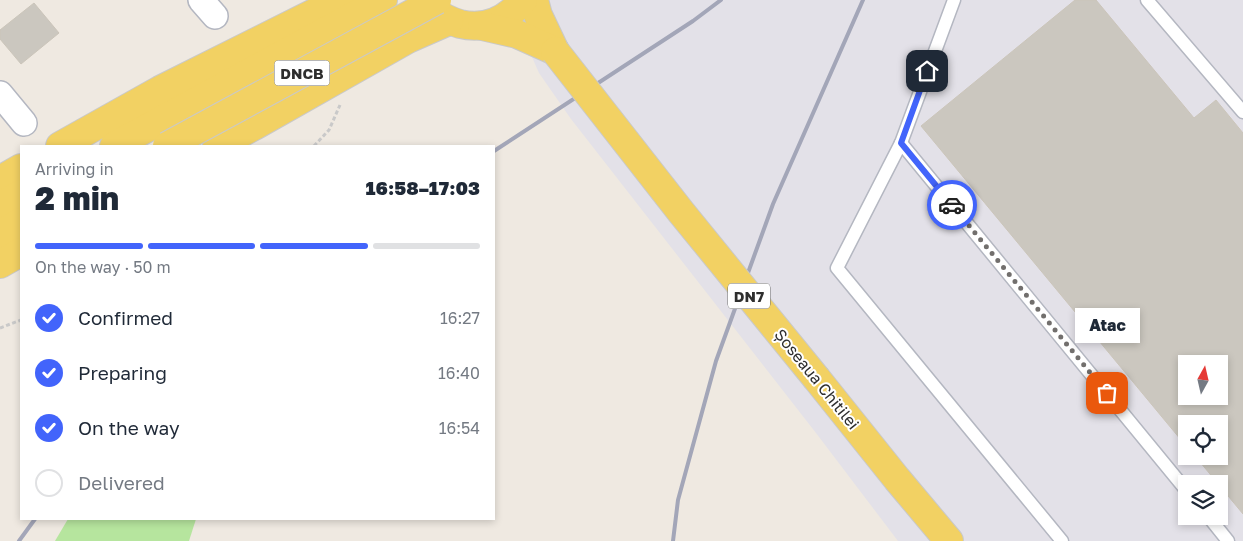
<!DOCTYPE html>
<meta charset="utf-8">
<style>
body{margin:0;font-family:"Golos Text",sans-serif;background:#f2f2f3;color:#1f2937;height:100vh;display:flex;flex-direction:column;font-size:19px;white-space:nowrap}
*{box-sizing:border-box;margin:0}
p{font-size:16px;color:#747a83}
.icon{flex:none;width:28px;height:28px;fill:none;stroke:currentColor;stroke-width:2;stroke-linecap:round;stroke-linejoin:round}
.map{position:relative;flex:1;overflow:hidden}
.panel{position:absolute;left:20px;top:145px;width:475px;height:375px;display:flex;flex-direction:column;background:#fff;border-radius:0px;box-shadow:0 2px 8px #0003}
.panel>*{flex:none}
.needle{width:32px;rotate:8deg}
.buttons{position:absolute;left:1178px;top:355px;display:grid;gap:10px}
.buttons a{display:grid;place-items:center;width:50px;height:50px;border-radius:0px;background:#fff;box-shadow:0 2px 8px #0003;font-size:25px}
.pin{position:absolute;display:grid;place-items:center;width:42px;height:42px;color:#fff;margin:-21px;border-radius:10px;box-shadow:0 2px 8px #0006}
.courier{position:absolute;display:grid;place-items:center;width:50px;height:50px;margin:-25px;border:4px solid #4264fb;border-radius:50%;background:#fff;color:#222;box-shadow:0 1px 6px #0007}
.bubble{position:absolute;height:35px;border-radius:0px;background:#fff;box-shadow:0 2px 8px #0003;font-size:16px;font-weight:800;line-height:35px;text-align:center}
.head em{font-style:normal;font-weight:800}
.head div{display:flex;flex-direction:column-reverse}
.head{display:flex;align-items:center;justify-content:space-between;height:85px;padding:0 15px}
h1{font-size:32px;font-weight:800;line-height:38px}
.bar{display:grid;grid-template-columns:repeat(4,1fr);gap:8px 5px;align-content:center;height:60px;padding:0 15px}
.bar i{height:6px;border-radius:4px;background:#e0e1e3}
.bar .active{background:#4264fb}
.bar p{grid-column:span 4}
ol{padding:0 15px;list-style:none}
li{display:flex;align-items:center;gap:15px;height:55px}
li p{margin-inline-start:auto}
li .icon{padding:5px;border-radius:50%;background:#4264fb;color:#fff;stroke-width:4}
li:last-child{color:#747a83}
li i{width:28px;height:28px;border:2px solid #e0e1e3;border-radius:50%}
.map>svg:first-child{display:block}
</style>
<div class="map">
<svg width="1243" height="541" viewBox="0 0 1243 541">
<rect width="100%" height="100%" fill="#efe9e1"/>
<path fill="#e3e1e8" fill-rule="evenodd" d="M507 0H1243V541H898L816 433 571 119 539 73ZM1186 364H1219V396H1186ZM1186 424H1219V456H1186ZM1186 484H1219V516H1186Z"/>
<polygon fill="#b6e59e" points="68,519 196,519 189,541 55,541"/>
<g fill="#cbc7bf" stroke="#cbc5ba" fill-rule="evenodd">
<path d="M1075 0H1096L1194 118 1216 100 1243 133V514L1195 456H1219V424H1186V446L921 126ZM1186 364H1219V396H1186Z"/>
<polygon points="34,3 59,33 21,64 0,39 0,30"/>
</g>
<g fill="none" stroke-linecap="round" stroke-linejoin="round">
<g stroke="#b4b7c1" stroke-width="15">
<g id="lane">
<polyline points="954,0 901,143 837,268 1062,541"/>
<polyline points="1147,0 1243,112"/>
<polyline points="901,143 1186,490"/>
<polyline points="1208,516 1228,541"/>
</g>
</g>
<g stroke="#b4b7c1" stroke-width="28">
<g id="street">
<polyline points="201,0 215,16"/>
<polyline points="0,94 24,123"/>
</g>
</g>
<g stroke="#c9c9c9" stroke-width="30">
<g id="primary">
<polyline points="534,0 538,15 555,51"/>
<path d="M435 11C442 18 450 21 460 24 485 30 507 20 523 0"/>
<polyline points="482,26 517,34 555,51"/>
<polyline points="60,146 160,90 340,0"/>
<polyline points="114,146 383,0"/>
<polyline points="217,146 256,125 408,39 449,21"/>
<polyline points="0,180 21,168"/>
<polyline points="0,206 21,194"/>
<polyline points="0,234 21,222"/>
<polyline points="0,264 21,252"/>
<polyline points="817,379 897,479 949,541"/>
</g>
</g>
<g stroke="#c9c9c9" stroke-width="3" stroke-dasharray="4 2.5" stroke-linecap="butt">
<polyline points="314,146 329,130 340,105"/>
<polyline points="0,328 21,320"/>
</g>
<use href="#lane" stroke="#fff" stroke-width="12"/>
<use href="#street" stroke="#fff" stroke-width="25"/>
<use href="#primary" stroke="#f2d163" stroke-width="28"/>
<g stroke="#a3a6b8" stroke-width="4">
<polyline points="494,151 693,21 721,0"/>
<polyline points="19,541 35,519"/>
<polyline points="673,541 678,500 716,361 773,204 863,0"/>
</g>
<g stroke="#c9c9c9" stroke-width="30" stroke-linecap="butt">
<g id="primary-bridge">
<polyline points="555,51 681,212 817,379"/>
<polyline points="167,146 437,0"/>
</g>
</g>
<use href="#primary-bridge" stroke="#f2d163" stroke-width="28"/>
</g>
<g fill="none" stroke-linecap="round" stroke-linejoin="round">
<polyline stroke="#726f6d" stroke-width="5" stroke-dasharray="0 9" points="952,205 1107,393"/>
<polyline stroke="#4264fb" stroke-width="6" points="927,71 901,143 952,205"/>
</g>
<g text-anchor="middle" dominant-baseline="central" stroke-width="4" stroke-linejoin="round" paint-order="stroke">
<g fill="#fff" stroke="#6d6d6d" stroke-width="1">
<rect x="274.5" y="60.5" width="55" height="25" rx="4"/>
<rect x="728" y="283.5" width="42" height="25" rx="4"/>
</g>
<g font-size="15" font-weight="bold" fill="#2e2e2e">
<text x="302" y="73">DNCB</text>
<text x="749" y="296">DN7</text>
</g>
<g font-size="16" fill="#2e2e2e" stroke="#fff">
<text transform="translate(817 379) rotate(51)">Șoseaua Chitilei</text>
</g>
</g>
</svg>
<div class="buttons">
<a><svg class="needle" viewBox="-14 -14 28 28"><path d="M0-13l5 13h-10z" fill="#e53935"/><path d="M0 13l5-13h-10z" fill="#747a83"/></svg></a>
<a><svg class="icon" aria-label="locate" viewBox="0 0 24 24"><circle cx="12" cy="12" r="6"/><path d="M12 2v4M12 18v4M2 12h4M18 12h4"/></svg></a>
<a><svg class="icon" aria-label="layers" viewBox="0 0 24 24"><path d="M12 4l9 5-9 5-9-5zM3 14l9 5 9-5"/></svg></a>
</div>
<div class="pin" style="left:1107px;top:393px;background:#ea580c"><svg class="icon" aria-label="bag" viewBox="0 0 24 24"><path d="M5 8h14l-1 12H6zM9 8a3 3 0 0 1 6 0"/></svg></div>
<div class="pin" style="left:927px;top:71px;background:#1f2937"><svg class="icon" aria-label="home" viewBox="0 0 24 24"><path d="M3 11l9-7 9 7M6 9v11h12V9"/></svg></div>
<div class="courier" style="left:952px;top:205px"><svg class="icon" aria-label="car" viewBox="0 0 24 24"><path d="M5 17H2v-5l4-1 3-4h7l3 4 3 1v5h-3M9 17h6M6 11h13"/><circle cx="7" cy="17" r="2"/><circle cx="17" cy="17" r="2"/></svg></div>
<div class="bubble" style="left:1075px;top:308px;width:65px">Atac</div>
<section class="panel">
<div class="head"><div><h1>2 min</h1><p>Arriving in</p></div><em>16:58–17:03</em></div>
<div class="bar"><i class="active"></i><i class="active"></i><i class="active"></i><i></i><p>On the way · 50 m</p></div>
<ol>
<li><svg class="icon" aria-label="check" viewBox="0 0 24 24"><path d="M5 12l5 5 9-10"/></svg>Confirmed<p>16:27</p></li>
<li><svg class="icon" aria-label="check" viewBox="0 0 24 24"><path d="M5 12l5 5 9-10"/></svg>Preparing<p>16:40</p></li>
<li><svg class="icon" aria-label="check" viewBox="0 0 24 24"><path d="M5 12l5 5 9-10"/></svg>On the way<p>16:54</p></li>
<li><i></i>Delivered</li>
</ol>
</section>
</div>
